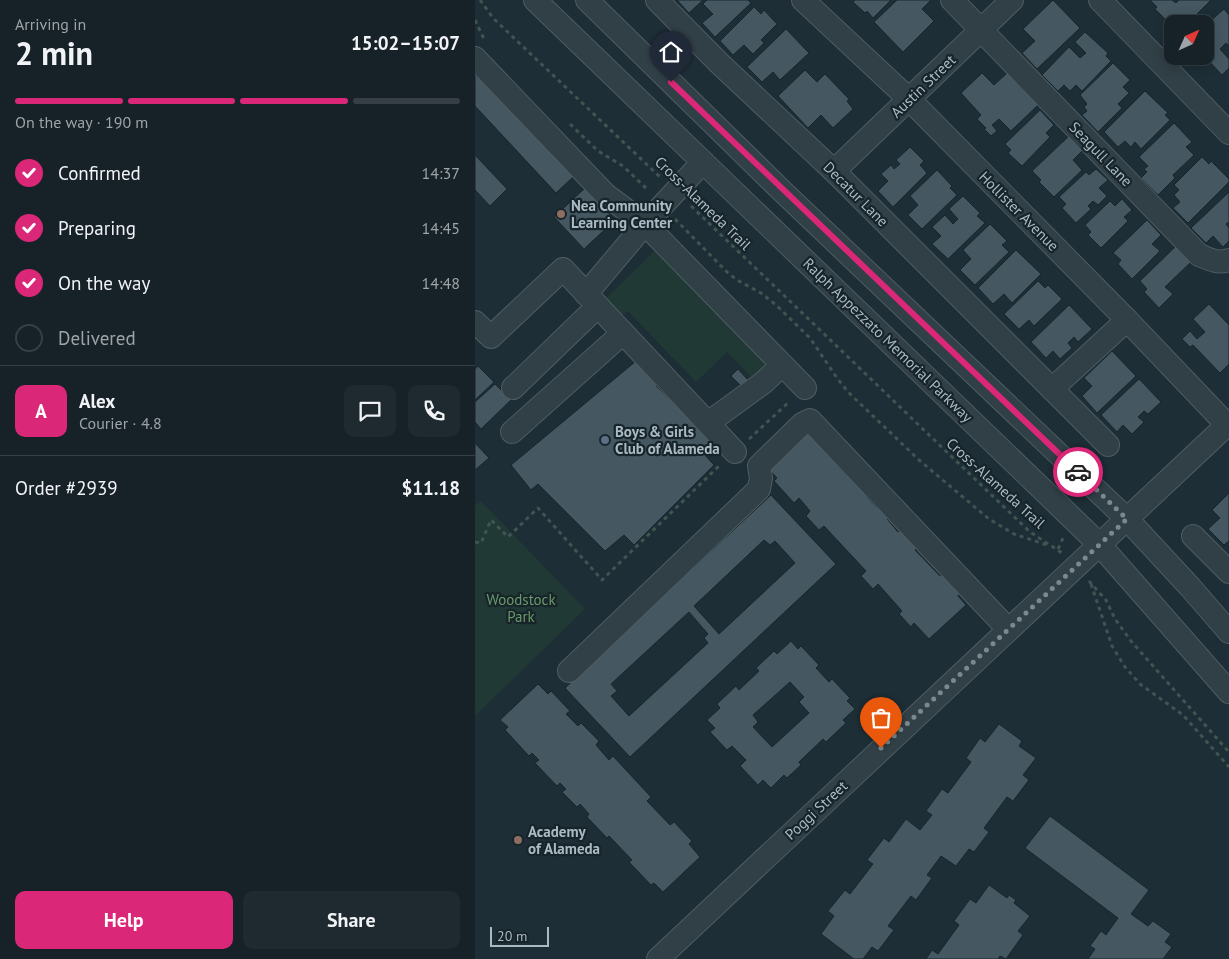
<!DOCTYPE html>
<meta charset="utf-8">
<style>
body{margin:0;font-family:"PT Sans",sans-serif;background:#1f2a30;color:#f1f3f6;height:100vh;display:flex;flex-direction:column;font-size:19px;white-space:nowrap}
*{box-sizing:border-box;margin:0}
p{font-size:16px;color:#9ea4a8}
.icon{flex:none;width:28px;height:28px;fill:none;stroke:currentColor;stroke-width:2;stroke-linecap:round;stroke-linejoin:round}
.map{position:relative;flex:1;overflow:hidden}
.panel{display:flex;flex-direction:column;background:#162228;width:475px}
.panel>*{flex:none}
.needle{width:32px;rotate:45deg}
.tools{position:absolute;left:689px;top:15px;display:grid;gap:10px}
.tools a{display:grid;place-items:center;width:50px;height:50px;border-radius:10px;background:#162228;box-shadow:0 2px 12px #0003,0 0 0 1px #353f45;font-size:25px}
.scale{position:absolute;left:15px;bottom:12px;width:59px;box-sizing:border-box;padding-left:5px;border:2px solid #aabac4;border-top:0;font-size:14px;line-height:18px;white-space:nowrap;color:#aabac4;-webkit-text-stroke:4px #17242a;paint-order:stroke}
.pin{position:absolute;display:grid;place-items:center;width:42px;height:42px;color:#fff;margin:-51px -21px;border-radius:50% 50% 50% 0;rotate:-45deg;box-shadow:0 0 5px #0007}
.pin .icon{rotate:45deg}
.courier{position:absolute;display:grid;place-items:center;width:50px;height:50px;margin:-25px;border:4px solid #db2777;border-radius:50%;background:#fff;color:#222;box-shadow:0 1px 6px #0007}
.head em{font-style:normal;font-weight:700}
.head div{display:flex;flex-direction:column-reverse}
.head{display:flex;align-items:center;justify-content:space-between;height:85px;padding:0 15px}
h1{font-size:32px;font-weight:700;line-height:38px}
.bar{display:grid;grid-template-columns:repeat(4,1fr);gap:8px 5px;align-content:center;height:60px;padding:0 15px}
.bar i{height:6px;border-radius:4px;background:#353f45}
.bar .active{background:#db2777}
.bar p{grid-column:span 4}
.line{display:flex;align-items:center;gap:12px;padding:0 15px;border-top:1px solid #353f45}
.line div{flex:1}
.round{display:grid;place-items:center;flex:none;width:52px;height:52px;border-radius:10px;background:#1f2a30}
ol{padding:0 15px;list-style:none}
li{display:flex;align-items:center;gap:15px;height:55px}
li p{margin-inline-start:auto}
li .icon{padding:5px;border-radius:50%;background:#db2777;color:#fff;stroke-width:4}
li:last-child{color:#9ea4a8}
li i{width:28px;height:28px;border:2px solid #353f45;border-radius:50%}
.action{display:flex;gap:10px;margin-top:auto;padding:10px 15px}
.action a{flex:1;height:58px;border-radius:10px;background:#db2777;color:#fff;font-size:20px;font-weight:700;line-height:58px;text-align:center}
.action a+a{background:#1f2a30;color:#f1f3f6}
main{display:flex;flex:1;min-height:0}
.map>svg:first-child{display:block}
</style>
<main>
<section class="panel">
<div class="head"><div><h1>2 min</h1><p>Arriving in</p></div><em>15:02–15:07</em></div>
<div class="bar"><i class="active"></i><i class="active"></i><i class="active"></i><i></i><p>On the way · 190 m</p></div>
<ol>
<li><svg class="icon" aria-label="check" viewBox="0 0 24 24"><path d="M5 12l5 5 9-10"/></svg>Confirmed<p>14:37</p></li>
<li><svg class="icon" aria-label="check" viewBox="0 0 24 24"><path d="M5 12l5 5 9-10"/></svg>Preparing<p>14:45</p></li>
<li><svg class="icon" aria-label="check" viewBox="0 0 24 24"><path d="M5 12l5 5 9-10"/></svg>On the way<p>14:48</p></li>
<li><i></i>Delivered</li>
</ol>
<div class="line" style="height:90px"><b class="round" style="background:#db2777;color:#fff">A</b><div><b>Alex</b><p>Courier · 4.8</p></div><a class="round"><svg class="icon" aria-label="chat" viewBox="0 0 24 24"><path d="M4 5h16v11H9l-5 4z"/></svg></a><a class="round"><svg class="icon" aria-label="phone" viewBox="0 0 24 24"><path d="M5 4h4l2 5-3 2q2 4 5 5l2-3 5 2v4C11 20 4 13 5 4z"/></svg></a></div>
<div class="line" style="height:65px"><div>Order #2939</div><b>$11.18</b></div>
<div class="action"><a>Help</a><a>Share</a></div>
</section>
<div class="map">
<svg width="754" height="959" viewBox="0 0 754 959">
<rect width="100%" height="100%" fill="#1d2e36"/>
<g fill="#203935">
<polygon points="185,246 295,361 277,378 252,352 221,382 153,311 145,318 128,301"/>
<polygon points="6,501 110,609 0,716 0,505"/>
</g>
<g fill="#455862" stroke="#18262c" fill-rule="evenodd">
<polygon points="202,0 228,0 214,13"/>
<polygon points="232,0 273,0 276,3 240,37 227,23 238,14 228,4"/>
<polygon points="380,0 416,0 398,18 392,11 390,13 378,2"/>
<polygon points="422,0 456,0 447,9 459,21 428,52 399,22"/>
<polygon points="578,0 605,28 562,69 547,53 560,41 548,29"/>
<polygon points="675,0 697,0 701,3 704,0 736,0 712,24 698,24 698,27 680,9 682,7"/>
<polygon points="279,7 286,14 289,10 302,24 286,40 289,43 278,54 269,45 258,55 245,41"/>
<polygon points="749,9 754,15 754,46 751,43 745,49 754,59 754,68 747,75 732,59 730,62 725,56 730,56 730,26"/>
<polygon points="311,29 334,53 305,80 298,72 287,82 272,67"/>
<polygon points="610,32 633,53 631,56 636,61 607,91 601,85 595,91 589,85 583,91 567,75 594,47 605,58 611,53 600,42"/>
<polygon points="638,63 655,80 648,87 654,93 643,104 647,108 623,132 607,115 612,111 609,107 612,104 605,95"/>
<polygon points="0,70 99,176 81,193 0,106"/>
<polygon points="330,70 342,82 350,74 374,99 372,101 378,109 358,128 346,115 333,128 303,96"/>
<polygon points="507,73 519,85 532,73 563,105 536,131 524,119 517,125 522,131 516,136 509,129 511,128 502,119 506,115 486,93"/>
<polygon points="670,91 693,113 690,115 695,120 666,149 660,142 656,147 650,141 643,147 629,132"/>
<polygon points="565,110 579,125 571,133 575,137 547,166 533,153 536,150 530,144"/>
<polygon points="699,123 717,142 711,147 719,155 698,175 700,178 683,195 666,178 672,172 669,169 673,166 664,157"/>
<polygon points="594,136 608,150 598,160 607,170 579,197 564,182 566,180 557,171"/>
<polygon points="435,147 449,161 445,165 452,173 418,207 403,191 413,181 406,174 416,165 419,169 425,164 421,160"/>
<polygon points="0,155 32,189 15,206 0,190"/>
<polygon points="727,157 734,164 736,161 754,179 754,182 713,223 698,208 705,202 699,195 704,190 699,185"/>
<polygon points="621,169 633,180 624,188 632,196 623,205 618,201 613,206 616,209 601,223 587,208 591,204 584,197 611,172 614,175"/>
<polygon points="462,170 477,186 475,188 482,195 447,229 433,215 443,205 435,196"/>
<polygon points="110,188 140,220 109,249 79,217"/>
<polygon points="754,192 754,222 751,224 754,228 754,241 748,247 738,236 731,243 716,228"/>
<polygon points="488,196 505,213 502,216 510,223 473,259 457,244 466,236 457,227 470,215 478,224 483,219 474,209"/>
<polygon points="647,199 657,210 649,217 653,221 626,248 613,235 616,232 610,225 635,201 640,206"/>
<polygon points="672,220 686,235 677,244 685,251 657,279 643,264 646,260 638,253"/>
<polygon points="515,224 532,241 527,245 534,252 500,285 485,270 496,259 488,250"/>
<polygon points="701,246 716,262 690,287 698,294 684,308 669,292 672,289 665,281"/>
<polygon points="541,250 566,274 537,303 529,294 518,304 503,288"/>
<polygon points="563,281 570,288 573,285 587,299 559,326 554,320 544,329 529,314"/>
<polygon points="734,304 754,325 754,364 745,373 718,345 715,347 707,339 715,331 722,339 730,332 718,319"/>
<polygon points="594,305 617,329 603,342 599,337 593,343 597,348 585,359 578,351 571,358 556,342"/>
<polygon points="637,351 661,376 622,413 607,396 617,386 609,378"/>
<polygon points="167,356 187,380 181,386 240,443 228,453 239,465 159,545 149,535 130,551 63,484 56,490 36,465"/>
<polygon points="3,366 19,382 0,400 0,369"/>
<polygon points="263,369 273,380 267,387 256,376"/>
<polygon points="664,379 686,402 673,414 669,411 663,417 669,422 657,434 648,425 642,432 626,415"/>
<polygon points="20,384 36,400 6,429 0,422 0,402"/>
<polygon points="332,432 371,475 374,472 393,493 390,495 402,508 405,506 415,517 412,519 423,532 427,529 443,546 440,550 465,576 469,573 486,592 483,596 491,605 454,639 439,623 436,627 424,614 427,611 403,584 398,589 386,576 391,571 349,526 344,530 331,516 335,511 324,498 319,503 299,481 302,478 293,468"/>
<polygon points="0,443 14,458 0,470"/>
<polygon points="754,493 754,541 749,545 733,529 745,518 737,510"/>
<path d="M296 495 361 564 155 757 90 688ZM289 540 295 545 300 541 320 563 244 634 219 606ZM214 612 233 634 229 638 233 643 154 716 136 696 142 691 136 684Z"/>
<path d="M316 641 323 649 326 646 344 665 341 668 354 682 357 679 375 698 372 701 380 709 368 720 371 723 351 742 348 739 324 762 326 765 312 778 309 775 296 788 288 780 283 785 265 766 271 760 257 746 252 750 235 732 240 728 232 720 245 708 242 704 261 686 264 690 284 671 281 668 299 651 302 654ZM315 682 329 697 324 702 334 713 297 747 278 727 283 722 278 715Z"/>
<polygon points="63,684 73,694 76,691 95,711 91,714 103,726 106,723 124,741 121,745 134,760 138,756 176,797 172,801 195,825 199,822 217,841 214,844 225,857 188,892 179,883 176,885 154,862 157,860 134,836 132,838 112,817 114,814 105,804 102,807 87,792 91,789 85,783 82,786 60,763 64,760 57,753 54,756 30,730 33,727 25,720"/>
<polygon points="524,724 547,741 544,746 561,758 548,775 554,780 538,801 532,797 509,828 514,832 499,852 494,849 481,866 466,856 452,875 457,878 441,900 436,896 413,926 419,930 403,951 397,947 388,959 379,959 346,934 359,916 353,911 370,890 375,894 398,864 392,860 409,838 414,842 431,819 445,830 457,815 451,811 467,789 473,793 496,762 491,758 505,738 510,742"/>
<polygon points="575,816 674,890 656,914 673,926 678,921 696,934 690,942 697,947 688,959 613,959 620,949 615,946 626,931 631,935 643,918 550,848"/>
<polygon points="514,885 532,898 534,895 541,900 539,903 555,916 543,931 548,935 531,959 525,956 523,959 451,959 457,950 463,954 484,925 479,921 495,899 501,903"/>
</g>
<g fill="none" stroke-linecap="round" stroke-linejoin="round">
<g stroke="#4e5d64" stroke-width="24">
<g id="minor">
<polyline points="60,0 624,544 754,692"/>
<polyline points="112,0 307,191 652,519 715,587 754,632"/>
<polyline points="182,0 244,63 359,171 633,445"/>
<polyline points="328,0 435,100 652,320 754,427"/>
<path d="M477 0 724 255C734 259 743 264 754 260"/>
<polyline points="625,0 754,133"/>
<polyline points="0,58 131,195 170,224 330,388"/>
<polyline points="359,171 537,0"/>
<polyline points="111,294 170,224 228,162"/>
<polyline points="0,322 16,337 88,269 260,452"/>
<polyline points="38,388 123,306"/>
<polyline points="577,389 652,320"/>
<polyline points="233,423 288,383 307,365"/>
<polyline points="37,432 148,333"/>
<polyline points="718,536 754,572"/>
<polyline points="94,671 284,489 286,478 284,466 327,424 335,420 533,629"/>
<polyline points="183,959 754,423"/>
</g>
</g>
<g stroke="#3f5552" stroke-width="3" stroke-dasharray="4 4" stroke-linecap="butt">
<polyline points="5,0 18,18 186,178"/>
<polyline points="0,20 9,39"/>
<polyline points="95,124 123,151 148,166 174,191"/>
<polyline points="216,206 555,532 587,553"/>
<polyline points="200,219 252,272 262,280 286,293 301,305 335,338 362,378 373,392 444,460 514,519 539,534 575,546"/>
<polyline points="274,439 315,401"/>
<polyline points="0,542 6,543 16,520 33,537 63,508 127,580 245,465"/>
<polyline points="583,549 588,538"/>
<polyline points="614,581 631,600 640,619 656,641 754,752"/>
<polyline points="616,584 637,646 650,667 665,684 708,715 754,767"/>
</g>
<use href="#minor" stroke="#313f46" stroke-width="22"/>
</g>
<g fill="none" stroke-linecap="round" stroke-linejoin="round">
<polyline stroke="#798992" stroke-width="5" stroke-dasharray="0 9" points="406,748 652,519 603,472"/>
<polyline stroke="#db2777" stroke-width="6" points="196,82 603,472"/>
</g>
<g fill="#8d6e63" stroke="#17242a" stroke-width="2">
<circle cx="86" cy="214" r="5"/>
<circle cx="43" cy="840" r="5"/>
</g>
<circle fill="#5c6f8a" stroke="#17242a" stroke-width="2" cx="130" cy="440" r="5"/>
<g text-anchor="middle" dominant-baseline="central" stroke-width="4.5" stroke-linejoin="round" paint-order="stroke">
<g font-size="15" fill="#aabac4" stroke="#17242a">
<text transform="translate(448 86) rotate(-44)">Austin Street</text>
<text transform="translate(626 154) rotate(46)">Seagull Lane</text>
<text transform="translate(381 194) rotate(45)">Decatur Lane</text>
<text transform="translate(228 203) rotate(44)">Cross-Alameda Trail</text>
<text transform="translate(544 211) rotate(45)">Hollister Avenue</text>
<text transform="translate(413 340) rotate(44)">Ralph Appezzato Memorial Parkway</text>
<text transform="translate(521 483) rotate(42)">Cross-Alameda Trail</text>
<text transform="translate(341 810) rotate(-43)">Poggi Street</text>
</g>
<g font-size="15" font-weight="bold" fill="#aabac4" stroke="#17242a" text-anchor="start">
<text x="96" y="205">Nea Community<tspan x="96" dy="17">Learning Center</tspan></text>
<text x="140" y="431">Boys &amp; Girls<tspan x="140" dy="17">Club of Alameda</tspan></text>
<text x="53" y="831">Academy<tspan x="53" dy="17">of Alameda</tspan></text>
</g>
<g font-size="15" fill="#6a9969" stroke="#17242a">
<text x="46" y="599">Woodstock<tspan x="46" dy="17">Park</tspan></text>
</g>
</g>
</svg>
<div class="tools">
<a><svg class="needle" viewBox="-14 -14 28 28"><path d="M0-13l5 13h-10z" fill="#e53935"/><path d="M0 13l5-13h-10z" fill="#9ea4a8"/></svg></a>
</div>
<div class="scale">20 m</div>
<div class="pin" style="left:406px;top:748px;background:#ea580c"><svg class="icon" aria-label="bag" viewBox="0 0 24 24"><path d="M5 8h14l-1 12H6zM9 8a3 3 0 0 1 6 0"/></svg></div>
<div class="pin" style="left:196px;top:82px;background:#1f2937"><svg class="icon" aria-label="home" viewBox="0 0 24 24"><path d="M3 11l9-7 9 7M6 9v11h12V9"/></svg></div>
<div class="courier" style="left:603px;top:472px"><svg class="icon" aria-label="car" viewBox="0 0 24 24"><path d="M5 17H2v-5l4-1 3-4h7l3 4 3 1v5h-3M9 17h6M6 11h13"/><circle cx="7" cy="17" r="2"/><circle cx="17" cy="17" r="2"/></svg></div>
</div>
</main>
